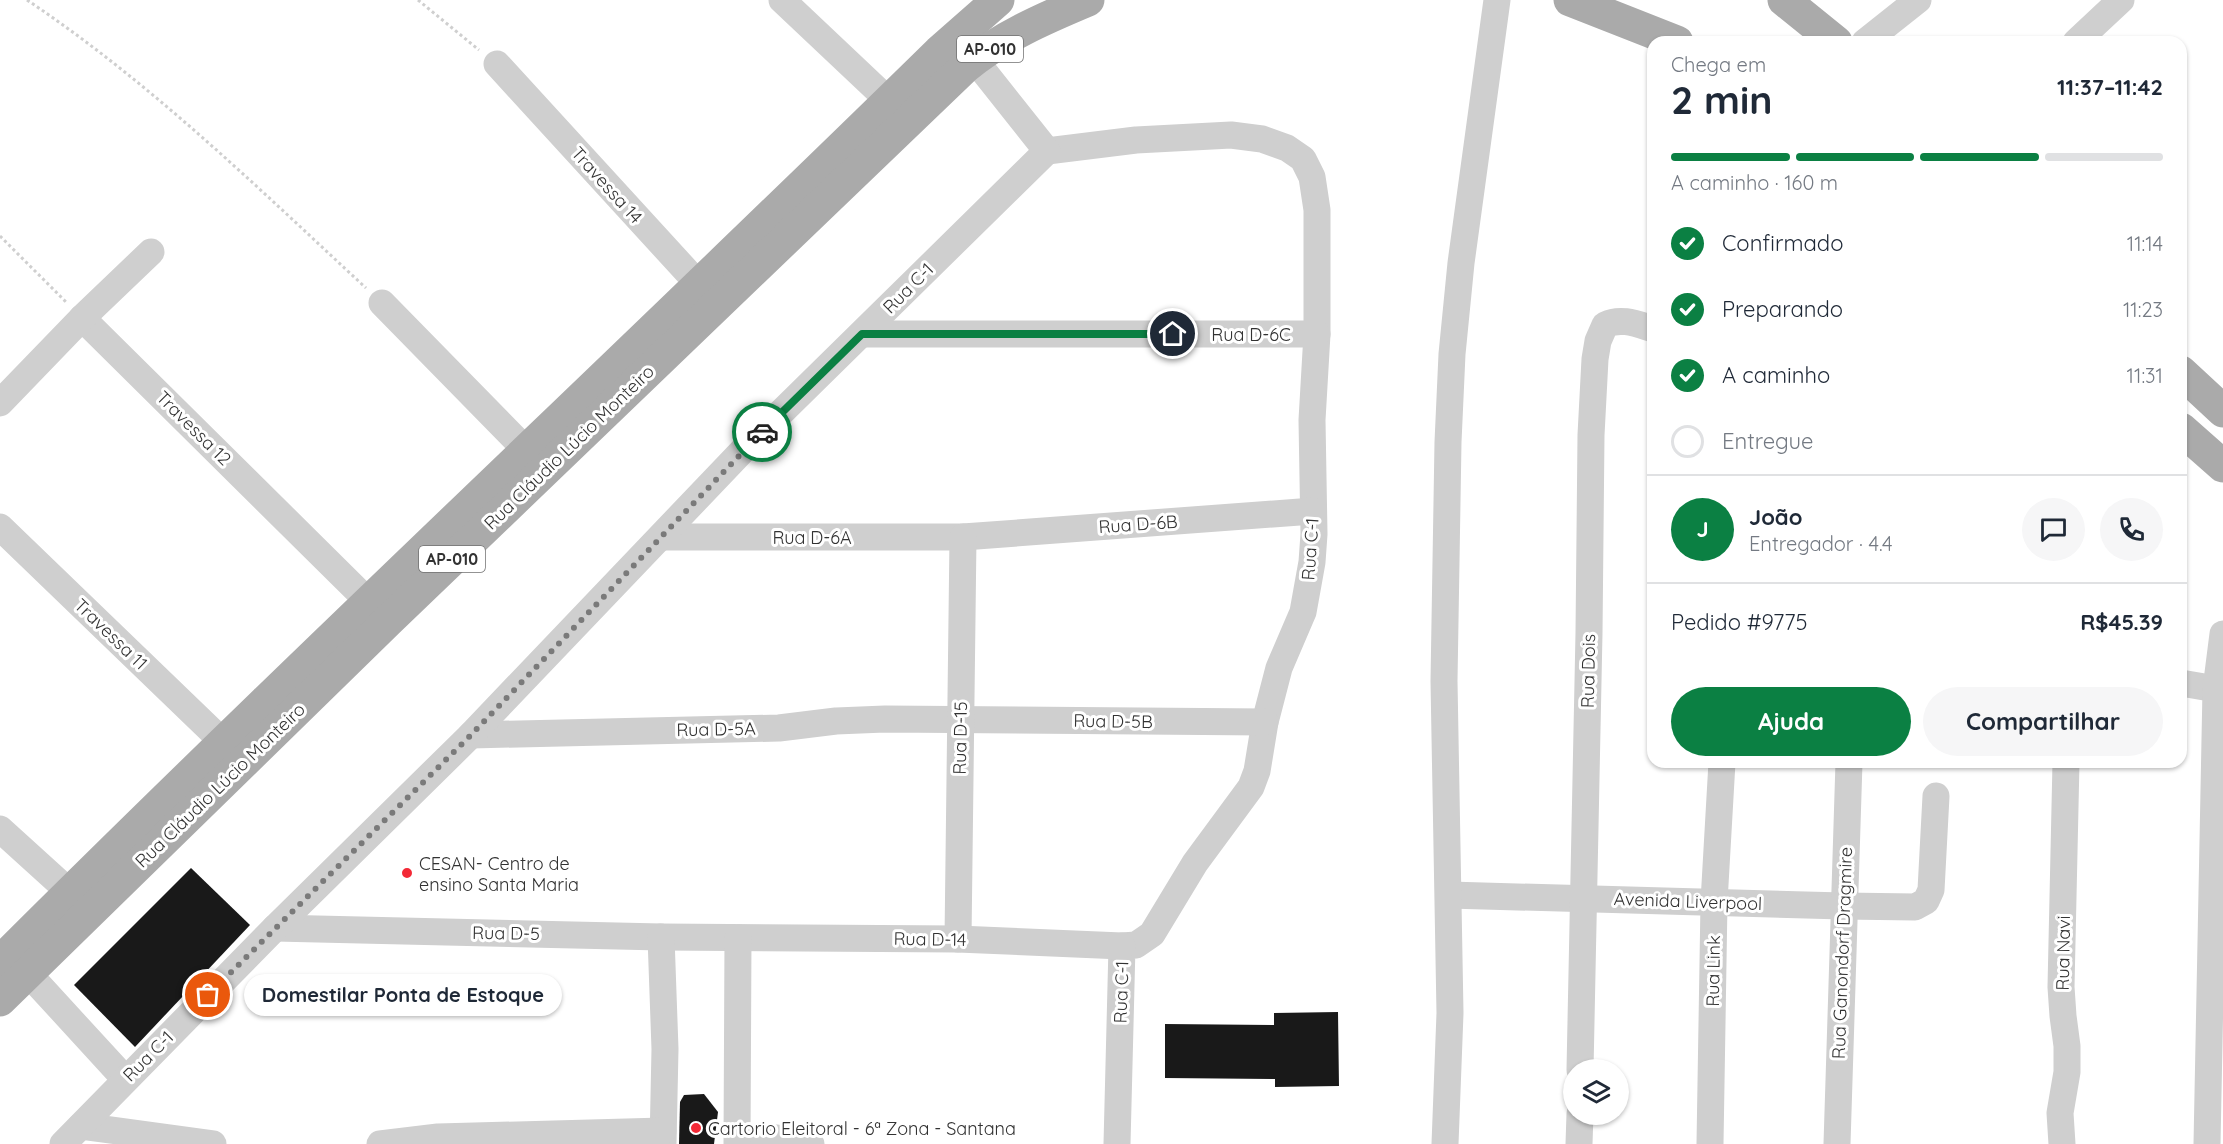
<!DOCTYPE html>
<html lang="pt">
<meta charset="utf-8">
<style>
body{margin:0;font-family:Quicksand,sans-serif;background:#f6f6f7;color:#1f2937;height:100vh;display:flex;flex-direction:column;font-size:22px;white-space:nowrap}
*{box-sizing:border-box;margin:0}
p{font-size:20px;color:#747a83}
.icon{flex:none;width:33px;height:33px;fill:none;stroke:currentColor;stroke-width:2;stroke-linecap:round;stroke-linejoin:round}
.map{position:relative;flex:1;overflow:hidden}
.sheet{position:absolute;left:1647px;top:36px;width:540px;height:732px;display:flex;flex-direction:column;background:#fff;border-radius:18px;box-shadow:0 2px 4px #0004}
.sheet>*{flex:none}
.buttons{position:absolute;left:1563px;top:1059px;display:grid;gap:12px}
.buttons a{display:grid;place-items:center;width:66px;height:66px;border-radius:50%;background:#fff;box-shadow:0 2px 4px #0004;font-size:30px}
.pin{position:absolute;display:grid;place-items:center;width:51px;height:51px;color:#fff;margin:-26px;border:3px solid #fff;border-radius:50%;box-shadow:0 2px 6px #0007}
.courier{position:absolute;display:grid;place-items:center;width:60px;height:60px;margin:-30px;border:4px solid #0b8043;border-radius:50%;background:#fff;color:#222;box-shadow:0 2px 8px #0007}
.bubble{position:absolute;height:42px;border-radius:21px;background:#fff;box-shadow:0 2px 4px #0004;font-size:20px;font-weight:800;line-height:42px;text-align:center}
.headline em{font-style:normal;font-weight:800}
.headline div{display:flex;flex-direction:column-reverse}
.headline{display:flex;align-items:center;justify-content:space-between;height:102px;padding:0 24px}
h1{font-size:39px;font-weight:800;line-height:45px}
.bar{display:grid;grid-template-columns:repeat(4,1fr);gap:9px 6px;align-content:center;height:72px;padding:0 24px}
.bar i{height:8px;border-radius:4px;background:#e0e1e3}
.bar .selected{background:#0b8043}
.bar p{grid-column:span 4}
.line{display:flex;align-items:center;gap:15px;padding:0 24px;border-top:2px solid #e0e1e3}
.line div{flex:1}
.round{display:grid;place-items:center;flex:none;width:63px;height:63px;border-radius:32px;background:#f6f6f7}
ol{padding:0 24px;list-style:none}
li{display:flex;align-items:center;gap:18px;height:66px}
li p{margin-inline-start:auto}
li .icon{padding:6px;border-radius:50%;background:#0b8043;color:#fff;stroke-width:4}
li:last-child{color:#747a83}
li i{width:33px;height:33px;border:3px solid #e0e1e3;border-radius:50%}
.action{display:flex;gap:12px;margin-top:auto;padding:12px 24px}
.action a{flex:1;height:69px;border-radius:36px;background:#0b8043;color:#fff;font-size:24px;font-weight:800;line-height:69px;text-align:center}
.action a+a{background:#f6f6f7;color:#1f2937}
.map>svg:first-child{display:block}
</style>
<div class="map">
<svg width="2223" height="1144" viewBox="0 0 2223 1144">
<rect width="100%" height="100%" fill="#fff"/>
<g fill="#191919">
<polygon points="191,868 250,925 135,1047 74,985"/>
<polygon points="1338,1012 1339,1086 1275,1087 1275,1079 1165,1078 1165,1024 1274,1025 1274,1013"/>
<polygon points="704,1094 718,1112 714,1144 679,1144 680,1102 684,1095"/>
</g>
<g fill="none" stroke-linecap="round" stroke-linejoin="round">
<g stroke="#cfcfcf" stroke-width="3" stroke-dasharray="3 3" stroke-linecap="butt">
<path d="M27 0C151 83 257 187 366 288"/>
<polyline points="418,0 479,50"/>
<polyline points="0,236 66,302"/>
</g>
<g stroke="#cfcfcf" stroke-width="27">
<polyline points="782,0 889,101"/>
<polyline points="1865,42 1918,0"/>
<polyline points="2076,42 2121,0"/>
<polyline points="497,64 713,300"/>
<polyline points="1047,151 1136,140 1231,135 1262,139 1287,148 1303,159 1312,177 1317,210 1317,334 1312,420 1314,534 1312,562 1303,612 1279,668 1265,722 1257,771 1251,787 1195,863 1152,934 1136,945 1122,946 1117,1144"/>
<polyline points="382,303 527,451"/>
<polyline points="82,318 383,616"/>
<polyline points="862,334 1317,334"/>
<polyline points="0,403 82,318 151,252"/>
<polyline points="0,527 222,741"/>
<polyline points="662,537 963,537 1313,511"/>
<polyline points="2181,683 2216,689"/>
<polyline points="471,735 779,728 836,721 885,719 1265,722"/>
<polyline points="0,829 86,907"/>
<polyline points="1449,895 1843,906 1915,907 1926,901 1931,890 1936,796"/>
<polyline points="275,928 661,937 958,939 1122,946"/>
<polyline points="661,937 665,1049 663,1144"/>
<polyline points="958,939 963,537"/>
<polyline points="14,958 125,1079"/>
<path d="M1580 1070 1589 633 1591 435 1595 359 1598 341 1605 325C1621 317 1637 324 1653 329"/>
<polyline points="81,1126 213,1144"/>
<polyline points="738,1137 777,1138 811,1144"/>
<polyline points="63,1144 275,928 471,735 746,447 1047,151 974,59"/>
<polyline points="380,1144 438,1137 663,1131"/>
<polyline points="737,1144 738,938"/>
<polyline points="1445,1144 1450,1013 1444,681 1448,442 1452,354 1461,263 1497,0"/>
<polyline points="1579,1144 1580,1114"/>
<polyline points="1710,1144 1714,902 1722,762"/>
<polyline points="1837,1144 1849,762"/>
<polyline points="2062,1144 2060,1113 2067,1072 2067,1046 2063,1016 2061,987 2066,762"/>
<polyline points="2207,1144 2216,689 2223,634"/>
</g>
<g stroke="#aaa" stroke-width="33">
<polyline points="1570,0 1677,42"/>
<polyline points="1784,0 1836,42"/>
<polyline points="2181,372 2223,411"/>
<polyline points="2181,429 2223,466"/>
<path d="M0 962C309 654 628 357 939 52L998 0"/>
<path d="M0 1000 388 621 965 67C1001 37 1045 18 1088 0"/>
</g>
</g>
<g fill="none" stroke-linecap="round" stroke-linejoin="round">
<polyline stroke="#7a7a7a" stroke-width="6" stroke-dasharray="0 10.8" points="208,995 471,735 762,432"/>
<polyline stroke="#0b8043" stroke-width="8" points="762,432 862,334 1173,334"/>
</g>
<g fill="#f32936" stroke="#fff" stroke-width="2">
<circle cx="407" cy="873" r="6"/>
<circle cx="696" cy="1128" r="6"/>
</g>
<g text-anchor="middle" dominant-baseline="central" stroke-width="6" stroke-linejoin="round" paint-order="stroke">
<g fill="#fff" stroke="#707070" stroke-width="1.5">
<rect x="957" y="36" width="66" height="26" rx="4.5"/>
<rect x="419" y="546" width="66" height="26" rx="4.5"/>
</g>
<g font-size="16" font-weight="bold" fill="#323232">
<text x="990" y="49">AP-010</text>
<text x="452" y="559">AP-010</text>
</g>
<g font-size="18" fill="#323232" stroke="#fff">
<text transform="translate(607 185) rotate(48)">Travessa 14</text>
<text transform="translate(908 288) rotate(-45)">Rua C-1</text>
<text x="1251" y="334">Rua D-6C</text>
<text transform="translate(194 428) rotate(45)">Travessa 12</text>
<text transform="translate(569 447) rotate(-44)">Rua Cláudio Lúcio Monteiro</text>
<text transform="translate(1138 524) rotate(-4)">Rua D-6B</text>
<text x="812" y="537">Rua D-6A</text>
<text transform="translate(1310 549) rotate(-86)">Rua C-1</text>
<text transform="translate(111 634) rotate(44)">Travessa 11</text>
<text transform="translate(1588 671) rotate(-89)">Rua Dois</text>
<text transform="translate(1113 721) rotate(1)">Rua D-5B</text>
<text transform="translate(716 729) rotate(-1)">Rua D-5A</text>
<text transform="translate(960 738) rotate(-89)">Rua D-15</text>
<text transform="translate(220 785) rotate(-44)">Rua Cláudio Lúcio Monteiro</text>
<text transform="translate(1688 901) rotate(2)">Avenida Liverpool</text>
<text transform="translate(506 933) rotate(1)">Rua D-5</text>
<text transform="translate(930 939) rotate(1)">Rua D-14</text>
<text transform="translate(1842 953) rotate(-88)">Rua Ganondorf Dragmire</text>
<text transform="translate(2063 953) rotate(-89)">Rua Navi</text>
<text transform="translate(1713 971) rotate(-89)">Rua Link</text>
<text transform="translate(1121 992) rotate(-88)">Rua C-1</text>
<text transform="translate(148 1056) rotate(-45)">Rua C-1</text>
</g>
<g font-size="18" fill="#323232" stroke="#fff" text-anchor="start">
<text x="419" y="863">CESAN- Centro de<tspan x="419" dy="21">ensino Santa Maria</tspan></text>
<text x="708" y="1128">Cartorio Eleitoral - 6ª Zona - Santana</text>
</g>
</g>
</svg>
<div class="buttons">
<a><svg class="icon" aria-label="layers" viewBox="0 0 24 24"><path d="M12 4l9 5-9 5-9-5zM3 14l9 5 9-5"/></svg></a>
</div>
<div class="pin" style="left:208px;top:995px;background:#ea580c"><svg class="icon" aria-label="bag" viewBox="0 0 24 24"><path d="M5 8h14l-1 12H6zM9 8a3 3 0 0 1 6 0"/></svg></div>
<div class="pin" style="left:1173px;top:334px;background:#1f2937"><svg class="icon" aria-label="home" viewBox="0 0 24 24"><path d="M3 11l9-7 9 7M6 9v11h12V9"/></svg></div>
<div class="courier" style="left:762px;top:432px"><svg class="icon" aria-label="car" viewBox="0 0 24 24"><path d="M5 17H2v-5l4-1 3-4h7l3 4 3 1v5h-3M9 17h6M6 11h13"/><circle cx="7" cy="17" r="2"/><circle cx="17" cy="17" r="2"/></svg></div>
<div class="bubble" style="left:244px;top:974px;width:318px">Domestilar Ponta de Estoque</div>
<section class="sheet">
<div class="headline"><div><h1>2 min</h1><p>Chega em</p></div><em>11:37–11:42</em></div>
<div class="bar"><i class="selected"></i><i class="selected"></i><i class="selected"></i><i></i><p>A caminho · 160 m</p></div>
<ol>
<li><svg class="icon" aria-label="check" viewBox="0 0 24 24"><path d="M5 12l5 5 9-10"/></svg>Confirmado<p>11:14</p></li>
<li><svg class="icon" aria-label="check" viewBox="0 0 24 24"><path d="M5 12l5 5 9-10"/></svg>Preparando<p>11:23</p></li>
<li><svg class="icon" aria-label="check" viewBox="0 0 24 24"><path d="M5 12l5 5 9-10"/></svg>A caminho<p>11:31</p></li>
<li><i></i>Entregue</li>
</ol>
<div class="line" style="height:108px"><b class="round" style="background:#0b8043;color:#fff">J</b><div><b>João</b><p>Entregador · 4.4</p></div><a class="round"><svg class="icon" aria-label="chat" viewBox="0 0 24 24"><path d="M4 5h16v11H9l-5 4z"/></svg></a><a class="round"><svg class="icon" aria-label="phone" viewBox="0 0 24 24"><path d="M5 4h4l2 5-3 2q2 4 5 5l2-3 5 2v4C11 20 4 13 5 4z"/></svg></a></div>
<div class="line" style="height:78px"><div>Pedido #9775</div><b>R$45.39</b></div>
<div class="action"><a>Ajuda</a><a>Compartilhar</a></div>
</section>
</div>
